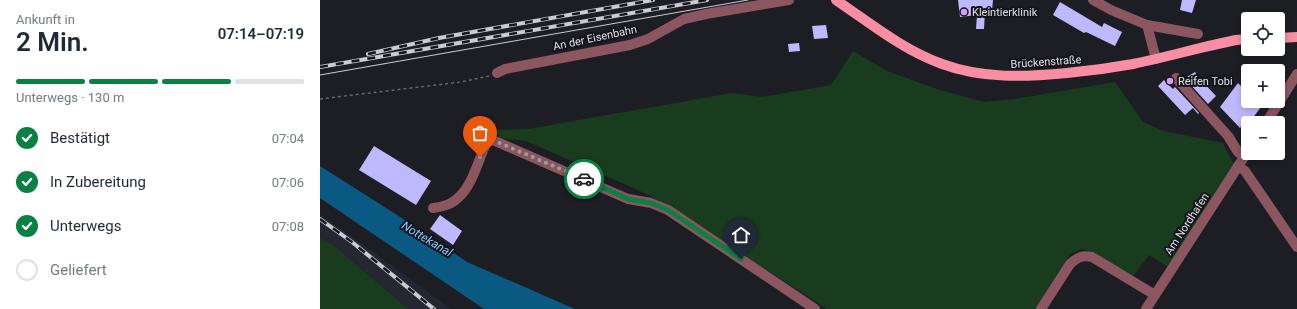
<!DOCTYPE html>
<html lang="de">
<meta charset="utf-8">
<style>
body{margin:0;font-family:Roboto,sans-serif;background:#f6f6f7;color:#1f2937;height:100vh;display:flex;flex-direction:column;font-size:15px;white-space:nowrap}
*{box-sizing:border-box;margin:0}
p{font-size:13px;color:#747a83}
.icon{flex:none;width:22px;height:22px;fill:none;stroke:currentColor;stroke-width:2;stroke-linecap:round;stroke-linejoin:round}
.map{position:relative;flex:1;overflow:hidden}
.side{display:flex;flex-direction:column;background:#fff;width:320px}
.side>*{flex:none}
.fabs{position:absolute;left:921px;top:12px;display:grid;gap:8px}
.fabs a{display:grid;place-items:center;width:44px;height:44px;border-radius:4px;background:#fff;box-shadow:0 2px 6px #0003;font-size:20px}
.pin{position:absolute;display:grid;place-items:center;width:34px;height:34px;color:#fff;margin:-41px -17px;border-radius:50% 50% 50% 0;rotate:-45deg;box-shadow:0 0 4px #0007}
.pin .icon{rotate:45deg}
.courier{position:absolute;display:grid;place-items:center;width:40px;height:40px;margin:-20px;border:3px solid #0b8043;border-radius:50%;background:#fff;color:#222;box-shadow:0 1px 5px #0007}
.head em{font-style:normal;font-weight:600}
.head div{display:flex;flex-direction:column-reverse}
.head{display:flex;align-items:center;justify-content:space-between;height:68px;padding:0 16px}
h1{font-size:26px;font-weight:600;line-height:30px}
.bar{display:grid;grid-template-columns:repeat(4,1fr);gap:6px 4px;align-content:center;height:48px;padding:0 16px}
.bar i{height:5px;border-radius:3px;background:#e0e1e3}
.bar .active{background:#0b8043}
.bar p{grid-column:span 4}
ol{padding:0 16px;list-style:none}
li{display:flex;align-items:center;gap:12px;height:44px}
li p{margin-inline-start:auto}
li .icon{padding:4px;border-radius:50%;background:#0b8043;color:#fff;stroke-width:4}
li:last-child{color:#747a83}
li i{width:22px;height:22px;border:2px solid #e0e1e3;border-radius:50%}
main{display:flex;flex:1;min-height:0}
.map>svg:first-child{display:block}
</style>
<main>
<section class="side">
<div class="head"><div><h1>2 Min.</h1><p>Ankunft in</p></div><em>07:14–07:19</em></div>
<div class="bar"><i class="active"></i><i class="active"></i><i class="active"></i><i></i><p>Unterwegs · 130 m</p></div>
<ol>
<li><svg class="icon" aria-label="check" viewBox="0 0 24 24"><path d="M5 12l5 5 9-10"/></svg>Bestätigt<p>07:04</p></li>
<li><svg class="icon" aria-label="check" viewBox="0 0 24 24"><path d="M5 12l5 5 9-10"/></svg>In Zubereitung<p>07:06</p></li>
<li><svg class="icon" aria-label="check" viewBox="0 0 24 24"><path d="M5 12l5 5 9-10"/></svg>Unterwegs<p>07:08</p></li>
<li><i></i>Geliefert</li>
</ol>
</section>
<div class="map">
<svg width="977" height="309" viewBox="0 0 977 309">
<rect width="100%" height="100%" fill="#1d1d24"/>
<polygon fill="#262532" points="0,215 30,235 131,309 88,309 12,244 0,238"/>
<g fill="#193c1f">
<polygon points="533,51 567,71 620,90 664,102 695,99 795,82 823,122 844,131 903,143 914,165 848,267 829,255 812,278 769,251 762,249 750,254 715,309 507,309 373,222 329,195 206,141 180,138 175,130 208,129 412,93 442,97 511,85"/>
<polygon points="0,238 12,244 88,309 0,309"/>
</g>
<polygon fill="#0a5982" points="0,166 85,220 147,262 255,309 164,309 0,198"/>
<g fill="#beb8fd">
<polygon points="638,0 673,0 672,11 665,11 664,29 656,29 657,15 640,17"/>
<polygon points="862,0 876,0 872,13 860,10"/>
<polygon points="740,2 782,27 784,23 802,32 795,46 766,32 764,33 733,15"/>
<polygon points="506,25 508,38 494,39 492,26"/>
<polygon points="479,43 480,51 469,52 468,44"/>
<polygon points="875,72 879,78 896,96 888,104 869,83 871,82 867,77"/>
<polygon points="844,80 853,89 855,87 879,113 878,114 873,108 865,115 838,86"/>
<polygon points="918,83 921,86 921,85 928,93 928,101 936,101 941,107 929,123 928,124 925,121 920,128 900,107"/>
<polygon points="54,146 111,181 96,205 39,170"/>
<polygon points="120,215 142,231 133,245 110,229"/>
</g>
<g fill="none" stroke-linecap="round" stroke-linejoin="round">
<polyline stroke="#65656b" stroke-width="1.5" stroke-dasharray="3 3" stroke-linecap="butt" points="0,99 141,82 169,76"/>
<g stroke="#8b5660" stroke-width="10">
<polyline points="773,0 791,10 827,25 878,34"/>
<polyline points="827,25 836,59"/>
<polyline points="177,73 185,69 310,45 328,39 364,19 386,14 469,0"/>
<polyline points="856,78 908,136 918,152 924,157"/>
<polyline points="946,123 977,74"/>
<polyline points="918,166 925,171 977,247"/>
<path d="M113 208C120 207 126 206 131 203 152 192 157 161 167 142L170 140 175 141 308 199 331 203 348 210 495 309"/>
<path d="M721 309 750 264C758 257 762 255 772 257L835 295"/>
<polyline points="826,309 928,151"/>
</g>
<g stroke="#f98da3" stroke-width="10">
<path d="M516 0C550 23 583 50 622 64 663 79 705 77 747 73 769 71 791 68 813 64 847 57 881 47 916 40L928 39"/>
<polyline points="958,38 977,37"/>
</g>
<polyline stroke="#cbcbd1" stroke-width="1" points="0,75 428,0"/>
<g stroke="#cbcbd1" stroke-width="4">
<g id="rail">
<polyline points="48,54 119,38 333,0"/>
<polyline points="0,67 387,0"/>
<polyline points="0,219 32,242 114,309"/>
</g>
</g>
<use href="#rail" stroke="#14141b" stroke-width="2.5" stroke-dasharray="8" stroke-linecap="butt"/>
</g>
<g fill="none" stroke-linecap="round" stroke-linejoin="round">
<path stroke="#9c9ca1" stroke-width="4" stroke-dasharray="0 7.2" d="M160 157C164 150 165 140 175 141L264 179"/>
<polyline stroke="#0b8043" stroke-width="5" points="264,179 308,199 331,203 348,210 421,259"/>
</g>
<g fill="#dd99f3" stroke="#14141b" stroke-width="1.5">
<circle cx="644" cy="12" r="4"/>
<circle cx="850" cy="81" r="4"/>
</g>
<g text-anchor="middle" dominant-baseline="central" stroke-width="4" stroke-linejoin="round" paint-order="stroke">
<g font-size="11" fill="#e0e0e5" stroke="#14141b" text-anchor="start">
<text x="652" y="12">Kleintierklinik</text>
<text x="858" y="81">Reifen Tobi</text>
</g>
<g font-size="11" fill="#e0e0e5" stroke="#14141b">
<text transform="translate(275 38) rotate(-12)">An der Eisenbahn</text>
<text transform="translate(726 62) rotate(-4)">Brückenstraße</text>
<text transform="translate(867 224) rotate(-57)">Am Nordhafen</text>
</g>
<g font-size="12" font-style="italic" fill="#84ccfd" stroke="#14141b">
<text transform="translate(107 239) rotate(31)">Nottekanal</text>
</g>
</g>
</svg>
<div class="fabs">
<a><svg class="icon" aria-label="locate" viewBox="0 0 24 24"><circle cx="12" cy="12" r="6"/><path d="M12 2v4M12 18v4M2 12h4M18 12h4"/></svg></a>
<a>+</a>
<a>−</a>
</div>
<div class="pin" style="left:160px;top:157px;background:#ea580c"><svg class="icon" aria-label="bag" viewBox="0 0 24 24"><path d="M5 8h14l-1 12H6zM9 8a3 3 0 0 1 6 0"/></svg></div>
<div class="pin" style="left:421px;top:259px;background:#1f2937"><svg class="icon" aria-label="home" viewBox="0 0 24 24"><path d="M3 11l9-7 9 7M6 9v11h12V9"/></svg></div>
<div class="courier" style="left:264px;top:179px"><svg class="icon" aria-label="car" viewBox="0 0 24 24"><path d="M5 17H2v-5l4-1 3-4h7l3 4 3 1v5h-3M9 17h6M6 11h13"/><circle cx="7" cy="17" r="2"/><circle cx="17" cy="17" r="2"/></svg></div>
</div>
</main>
